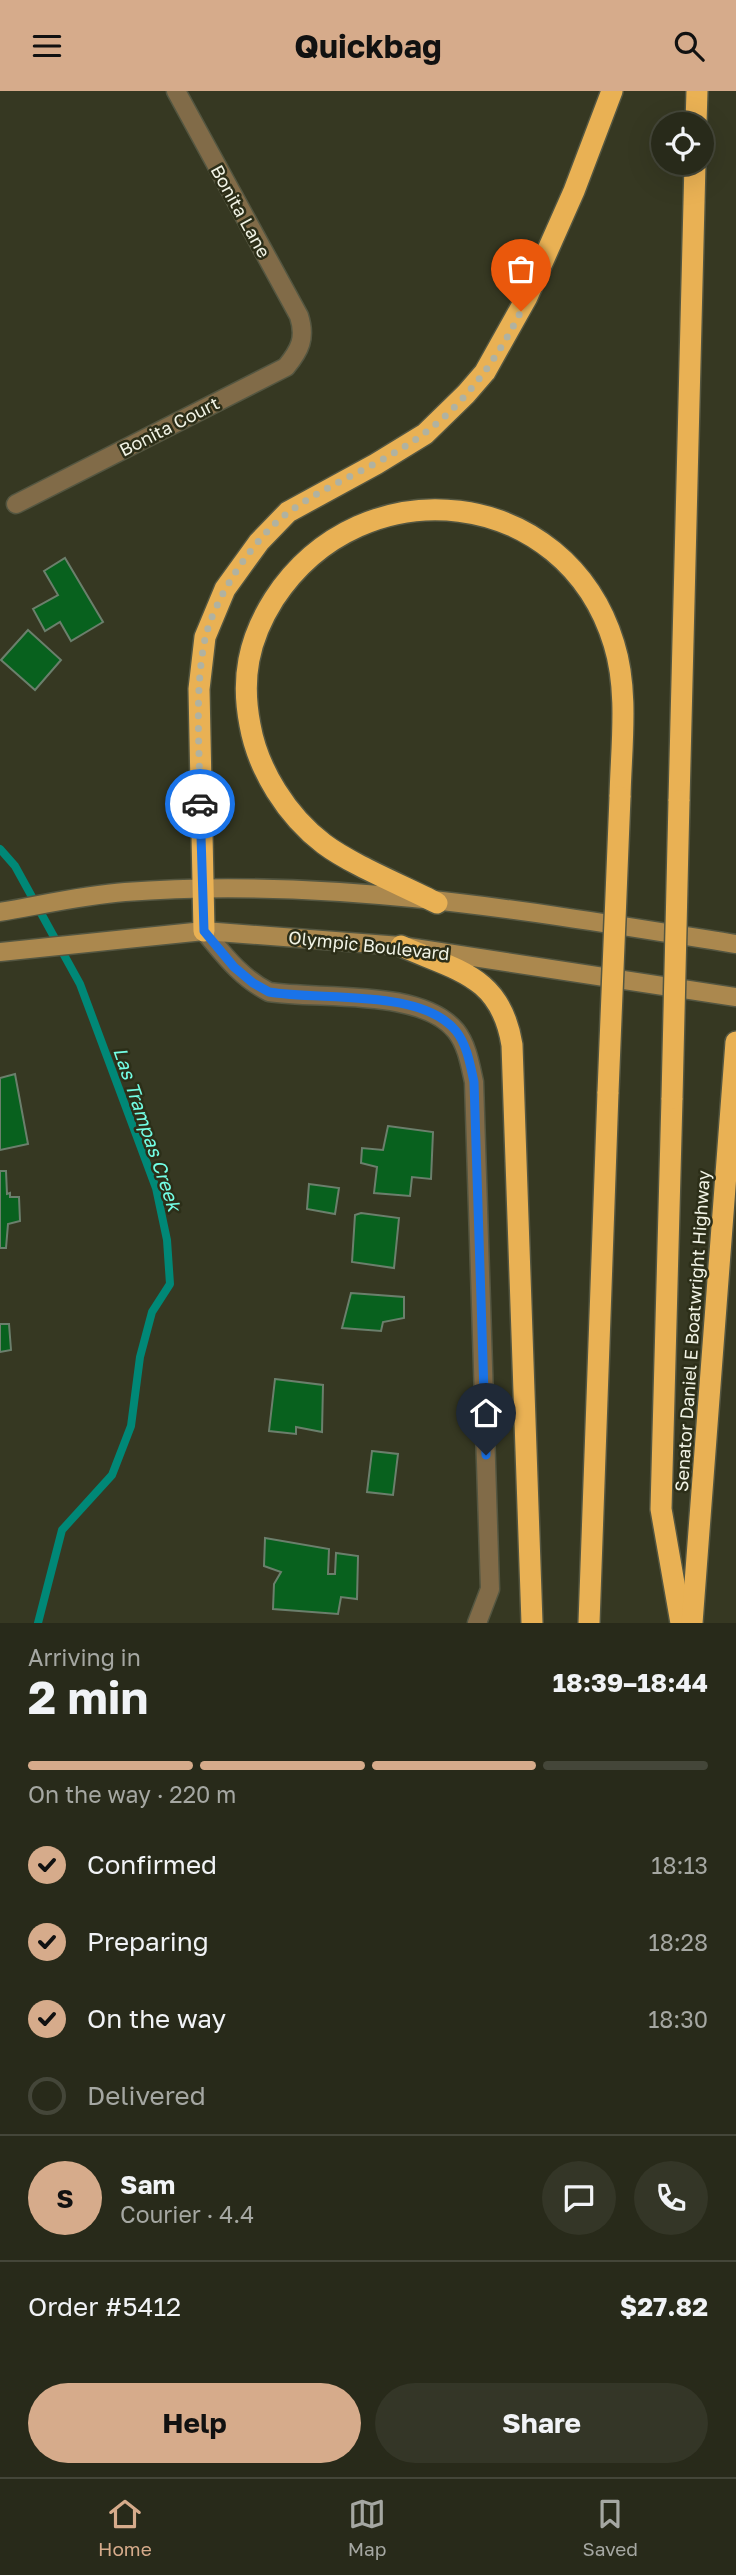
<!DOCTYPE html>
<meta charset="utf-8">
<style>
body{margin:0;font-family:"Golos Text",sans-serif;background:#343627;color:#f1f3f6;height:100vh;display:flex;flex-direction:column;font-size:26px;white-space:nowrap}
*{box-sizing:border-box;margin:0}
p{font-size:23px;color:#a5a7a2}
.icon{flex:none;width:38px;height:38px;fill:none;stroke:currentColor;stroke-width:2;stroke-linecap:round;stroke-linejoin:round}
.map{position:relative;height:1532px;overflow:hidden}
.drawer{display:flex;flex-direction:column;background:#282a1a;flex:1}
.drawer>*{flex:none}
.tools{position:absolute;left:651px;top:21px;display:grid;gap:14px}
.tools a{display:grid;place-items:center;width:63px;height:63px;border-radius:50%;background:#282a1a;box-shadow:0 7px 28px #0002,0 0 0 2px #444639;font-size:35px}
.pin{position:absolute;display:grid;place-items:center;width:60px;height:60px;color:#fff;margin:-72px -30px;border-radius:50% 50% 50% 0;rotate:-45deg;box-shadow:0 0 7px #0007}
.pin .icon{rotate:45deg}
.courier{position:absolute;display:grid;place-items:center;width:70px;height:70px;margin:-35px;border:5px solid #1a73e8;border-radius:50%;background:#fff;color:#222;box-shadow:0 2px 9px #0007}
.summary em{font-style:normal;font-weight:700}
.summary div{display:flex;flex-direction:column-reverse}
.summary{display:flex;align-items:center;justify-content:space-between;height:119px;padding:0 28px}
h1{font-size:46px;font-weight:700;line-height:52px}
.bar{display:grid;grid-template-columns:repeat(4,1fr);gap:10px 7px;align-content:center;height:84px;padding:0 28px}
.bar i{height:9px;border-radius:5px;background:#444639}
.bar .active{background:#d6ab8b}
.bar p{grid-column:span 4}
.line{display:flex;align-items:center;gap:18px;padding:0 28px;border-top:2px solid #444639}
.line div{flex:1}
.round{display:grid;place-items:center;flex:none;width:74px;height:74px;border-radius:37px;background:#343627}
ol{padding:0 28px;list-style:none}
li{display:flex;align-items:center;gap:21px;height:77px}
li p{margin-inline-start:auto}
li .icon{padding:7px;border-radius:50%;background:#d6ab8b;color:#111;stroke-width:4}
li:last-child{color:#a5a7a2}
li i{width:38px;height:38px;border:4px solid #444639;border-radius:50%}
.button{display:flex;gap:14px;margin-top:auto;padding:14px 28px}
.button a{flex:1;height:80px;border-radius:42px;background:#d6ab8b;color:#111;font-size:28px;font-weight:700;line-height:80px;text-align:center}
.button a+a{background:#343627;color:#f1f3f6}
header{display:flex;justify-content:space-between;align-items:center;height:91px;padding:0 28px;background:#d6ab8b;color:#111;font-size:32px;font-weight:700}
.tabs{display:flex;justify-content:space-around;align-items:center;height:98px;border-top:2px solid #444639;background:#282a1a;font-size:19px;color:#a5a7a2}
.tabs a{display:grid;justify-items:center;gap:4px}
.tabs .active{color:#d6ab8b}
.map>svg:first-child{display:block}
</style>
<header><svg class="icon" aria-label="menu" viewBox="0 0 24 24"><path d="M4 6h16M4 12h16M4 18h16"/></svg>Quickbag<svg class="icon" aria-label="search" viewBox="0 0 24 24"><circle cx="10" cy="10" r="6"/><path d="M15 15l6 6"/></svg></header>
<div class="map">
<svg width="736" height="1532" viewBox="0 0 736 1532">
<rect width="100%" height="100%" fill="#363822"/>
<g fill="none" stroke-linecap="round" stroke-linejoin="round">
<polyline stroke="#087" stroke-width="8" points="0,758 15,775 80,893 156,1097 167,1149 170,1193 152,1221 140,1266 131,1335 112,1384 62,1439 38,1532"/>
</g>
<g fill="#08611e" stroke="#6b7f6c" stroke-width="2">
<polygon points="65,467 103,531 71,550 60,531 45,540 33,518 58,504 44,480"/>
<polygon points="28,539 61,569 35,599 1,569"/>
<polygon points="15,983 28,1053 0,1059 0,987"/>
<polygon points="388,1035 433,1041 431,1088 412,1086 410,1105 374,1102 377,1076 361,1072 362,1057 383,1059"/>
<polygon points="0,1080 6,1080 7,1103 10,1102 10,1106 19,1106 20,1130 8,1133 6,1157 0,1157"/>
<polygon points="309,1093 339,1097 335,1123 307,1118"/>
<polygon points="361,1122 399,1127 394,1177 352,1171 355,1124"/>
<polygon points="351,1202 404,1206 404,1227 383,1231 381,1240 342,1237"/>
<polygon points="0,1233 9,1233 11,1259 0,1261"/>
<polygon points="275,1288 323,1294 322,1341 296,1336 296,1343 269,1340"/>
<polygon points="372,1360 398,1363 393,1404 367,1401"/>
<polygon points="265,1447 329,1458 328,1483 335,1483 336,1462 358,1465 357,1508 341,1506 338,1523 273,1518 274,1493 281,1481 264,1475"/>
</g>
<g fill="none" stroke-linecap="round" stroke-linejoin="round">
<g stroke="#545641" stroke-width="21">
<g id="street">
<path d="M16 413 286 276C300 259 306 247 299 225L176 0"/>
<path d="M204 840C224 864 241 887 269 901 321 909 421 897 456 940 467 954 470 973 474 991L490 1498 477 1532"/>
</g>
</g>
<g stroke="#545641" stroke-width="21">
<g id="secondary">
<path d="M0 821C41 814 84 804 125 801 329 785 536 821 736 853"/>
<polyline points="0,861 204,840 401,855 736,906"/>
</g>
</g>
<g stroke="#545641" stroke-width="24">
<g id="highway">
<polyline points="696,33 697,0"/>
<polyline points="679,710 695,72"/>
<path d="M437 812C404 795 352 774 324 753 287 725 258 679 250 634 241 588 248 549 274 508 363 372 566 395 614 553 629 601 621 657 620 706"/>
<polyline points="204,840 199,598 205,546 225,498 259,451 288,421 376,373 425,343 466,303 485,281 527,206 574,100 612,0"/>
<path d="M401 855C458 880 501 885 512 954L532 1532"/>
<polyline points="672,1007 661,1418 681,1532"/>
<polyline points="589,1532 608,1001"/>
<polyline points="692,1532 736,951"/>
</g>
</g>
<use href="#street" stroke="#816b48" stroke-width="18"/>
<use href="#secondary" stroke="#ab884e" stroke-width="18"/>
<use href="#highway" stroke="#e9b154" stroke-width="21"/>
<g stroke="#545641" stroke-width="24" stroke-linecap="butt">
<g id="highway-bridge">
<polyline points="608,1001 620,706"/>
<polyline points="672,1007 679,710"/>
</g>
</g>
<use href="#highway-bridge" stroke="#e9b154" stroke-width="21"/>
</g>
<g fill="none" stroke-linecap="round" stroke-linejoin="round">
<path stroke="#b0b2a1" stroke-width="7" stroke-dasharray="0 12.6" d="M200 713C200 658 194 601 205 548 214 507 255 445 289 421 330 391 381 374 422 344 465 313 498 267 521 220"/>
<path stroke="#1a73e8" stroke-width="9" d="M200 713 204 840 234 876 253 892 269 901C321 910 421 897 456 940 467 954 470 973 474 991L486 1364"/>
</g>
<g text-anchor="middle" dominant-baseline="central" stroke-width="5" stroke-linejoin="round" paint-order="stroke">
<g font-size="18" fill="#f1f3e5" stroke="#2c2e18">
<text transform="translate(241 120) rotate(61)">Bonita Lane</text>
<text transform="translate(169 335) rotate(-27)">Bonita Court</text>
<text transform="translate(369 854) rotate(6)">Olympic Boulevard</text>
<text transform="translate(692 1240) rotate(-86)">Senator Daniel E Boatwright Highway</text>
</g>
<g font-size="19" font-style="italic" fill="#73fee5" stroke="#2c2e18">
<text transform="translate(148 1038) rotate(71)">Las Trampas Creek</text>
</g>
</g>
</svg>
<div class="tools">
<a><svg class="icon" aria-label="locate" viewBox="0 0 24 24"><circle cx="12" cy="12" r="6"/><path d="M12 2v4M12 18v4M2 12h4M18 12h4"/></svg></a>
</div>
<div class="pin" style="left:521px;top:220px;background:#ea580c"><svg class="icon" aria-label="bag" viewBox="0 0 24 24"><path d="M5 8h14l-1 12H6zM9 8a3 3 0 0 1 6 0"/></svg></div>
<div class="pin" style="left:486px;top:1364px;background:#1f2937"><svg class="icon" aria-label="home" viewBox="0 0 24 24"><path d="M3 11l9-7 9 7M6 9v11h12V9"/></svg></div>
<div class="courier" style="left:200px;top:713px"><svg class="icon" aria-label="car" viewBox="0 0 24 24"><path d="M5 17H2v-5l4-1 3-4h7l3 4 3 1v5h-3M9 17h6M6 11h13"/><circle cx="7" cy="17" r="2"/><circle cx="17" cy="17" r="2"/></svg></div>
</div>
<section class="drawer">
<div class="summary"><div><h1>2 min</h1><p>Arriving in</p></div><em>18:39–18:44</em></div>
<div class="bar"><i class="active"></i><i class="active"></i><i class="active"></i><i></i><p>On the way · 220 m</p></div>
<ol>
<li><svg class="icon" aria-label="check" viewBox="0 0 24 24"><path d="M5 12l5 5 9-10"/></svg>Confirmed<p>18:13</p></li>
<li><svg class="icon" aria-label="check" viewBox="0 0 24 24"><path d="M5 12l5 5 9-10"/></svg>Preparing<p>18:28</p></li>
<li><svg class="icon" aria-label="check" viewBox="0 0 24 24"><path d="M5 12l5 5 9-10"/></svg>On the way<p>18:30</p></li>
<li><i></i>Delivered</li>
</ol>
<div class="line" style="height:126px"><b class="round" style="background:#d6ab8b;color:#111">S</b><div><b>Sam</b><p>Courier · 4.4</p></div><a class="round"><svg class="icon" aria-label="chat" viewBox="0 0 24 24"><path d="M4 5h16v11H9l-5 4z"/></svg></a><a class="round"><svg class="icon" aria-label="phone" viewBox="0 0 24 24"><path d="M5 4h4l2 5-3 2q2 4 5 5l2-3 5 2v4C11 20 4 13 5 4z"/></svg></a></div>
<div class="line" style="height:91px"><div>Order #5412</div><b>$27.82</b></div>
<div class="button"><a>Help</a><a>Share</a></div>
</section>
<nav class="tabs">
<a class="active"><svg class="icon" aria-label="home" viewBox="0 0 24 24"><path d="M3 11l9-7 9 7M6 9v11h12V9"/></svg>Home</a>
<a><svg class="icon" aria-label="map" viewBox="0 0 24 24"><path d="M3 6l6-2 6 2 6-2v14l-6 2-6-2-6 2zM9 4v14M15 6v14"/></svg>Map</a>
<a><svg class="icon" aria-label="saved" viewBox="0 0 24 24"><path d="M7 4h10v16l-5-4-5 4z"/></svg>Saved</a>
</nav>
